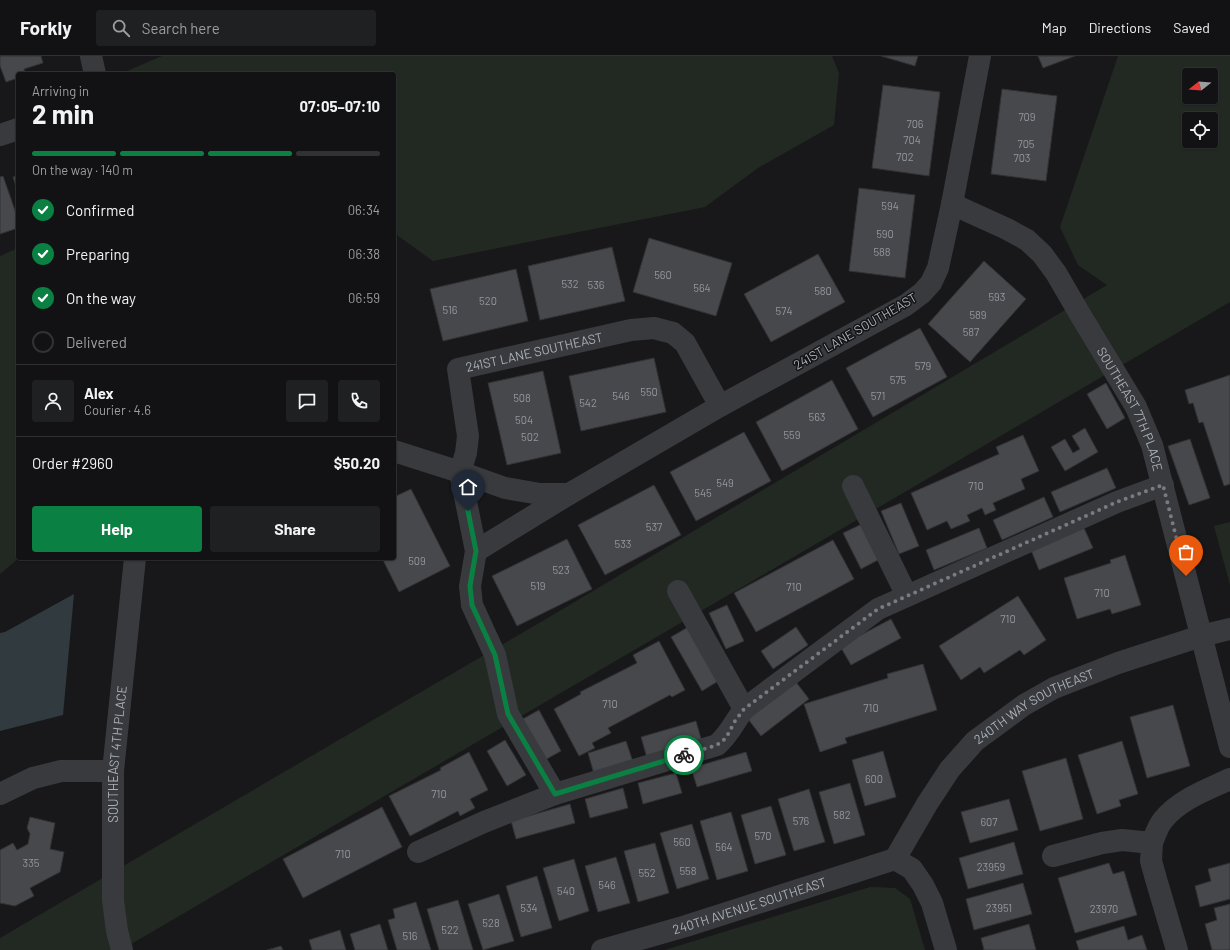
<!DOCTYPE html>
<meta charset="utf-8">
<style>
body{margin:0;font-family:Barlow,sans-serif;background:#1f2022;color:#f1f3f6;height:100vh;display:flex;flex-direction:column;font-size:15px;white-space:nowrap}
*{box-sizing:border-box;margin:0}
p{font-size:13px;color:#9c9ea0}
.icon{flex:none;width:22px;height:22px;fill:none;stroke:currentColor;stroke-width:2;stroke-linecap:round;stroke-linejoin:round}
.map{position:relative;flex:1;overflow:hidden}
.panel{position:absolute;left:16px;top:16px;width:380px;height:488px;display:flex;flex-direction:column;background:#121214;border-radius:4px;box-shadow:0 1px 3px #0004,0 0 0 1px #313234}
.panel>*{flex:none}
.needle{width:26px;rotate:253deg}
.buttons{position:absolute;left:1182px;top:12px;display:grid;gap:8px}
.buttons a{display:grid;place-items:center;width:36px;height:36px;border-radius:4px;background:#121214;box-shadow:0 1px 3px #0004,0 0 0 1px #313234;font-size:20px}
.pin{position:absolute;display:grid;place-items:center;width:34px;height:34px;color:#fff;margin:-41px -17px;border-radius:50% 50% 50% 0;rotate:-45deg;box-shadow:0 0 4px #0007}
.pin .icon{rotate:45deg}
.courier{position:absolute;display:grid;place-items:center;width:40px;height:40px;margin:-20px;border:3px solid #0b8043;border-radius:50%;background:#fff;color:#222;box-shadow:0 1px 5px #0007}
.overview em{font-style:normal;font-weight:700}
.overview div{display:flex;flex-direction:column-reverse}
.overview{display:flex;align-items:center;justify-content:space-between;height:68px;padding:0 16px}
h1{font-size:26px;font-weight:700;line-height:30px}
.bar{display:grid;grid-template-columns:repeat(4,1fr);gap:6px 4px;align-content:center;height:48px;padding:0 16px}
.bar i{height:5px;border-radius:3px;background:#313234}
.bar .active{background:#0b8043}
.bar p{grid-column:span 4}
.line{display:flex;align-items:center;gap:10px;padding:0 16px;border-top:1px solid #313234}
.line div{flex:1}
.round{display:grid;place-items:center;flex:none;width:42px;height:42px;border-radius:4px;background:#1f2022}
ol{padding:0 16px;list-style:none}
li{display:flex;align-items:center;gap:12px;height:44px}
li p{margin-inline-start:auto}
li .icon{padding:4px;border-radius:50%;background:#0b8043;color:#fff;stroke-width:4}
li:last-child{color:#9c9ea0}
li i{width:22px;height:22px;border:2px solid #313234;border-radius:50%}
.cta{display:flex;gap:8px;margin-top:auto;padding:8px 16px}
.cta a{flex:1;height:46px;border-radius:4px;background:#0b8043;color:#fff;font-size:16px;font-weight:700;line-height:46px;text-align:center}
.cta a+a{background:#1f2022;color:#f1f3f6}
header{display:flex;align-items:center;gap:24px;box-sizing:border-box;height:56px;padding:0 20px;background:#121214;border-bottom:1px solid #313234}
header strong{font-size:19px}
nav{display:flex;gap:22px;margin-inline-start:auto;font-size:14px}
.search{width:280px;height:36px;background:#1f2022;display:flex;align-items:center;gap:10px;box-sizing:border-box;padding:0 14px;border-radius:4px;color:#9c9ea0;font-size:15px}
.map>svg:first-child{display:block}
</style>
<header>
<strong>Forkly</strong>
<div class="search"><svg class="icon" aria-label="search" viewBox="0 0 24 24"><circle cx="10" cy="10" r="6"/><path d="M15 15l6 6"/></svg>Search here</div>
<nav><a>Map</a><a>Directions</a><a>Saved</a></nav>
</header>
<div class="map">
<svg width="1230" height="894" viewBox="0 0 1230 894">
<rect width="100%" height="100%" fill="#18181a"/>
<g fill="#222922" fill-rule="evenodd">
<polygon points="162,0 832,0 839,17 834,69 758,112 705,151 433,205 394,177 394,18 120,18"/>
<path d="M1118 0H1230V246L121 894H0V882L551 560 1107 229 1078 209 1060 171ZM1189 19H1211V41H1189ZM1189 63H1211V85H1189Z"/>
<polygon points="18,192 18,502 19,502 0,518 0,200"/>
<polygon points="1230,466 1230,529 1214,470"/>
<polygon points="870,831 895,832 910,843 925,894 665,894"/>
</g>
<polygon fill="#313a3f" points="74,538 63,659 0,675 0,577 5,576"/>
<g fill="#47484c" stroke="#323235">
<polygon points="0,0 41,0 43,7 24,13 26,18 18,18 18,22 6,26 0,10"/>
<polygon points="881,0 918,0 915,10"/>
<polygon points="1038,0 1075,0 1043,12"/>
<polygon points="883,29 940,36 929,120 872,112"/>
<polygon points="1002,33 1057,40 1046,125 991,118"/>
<polygon points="3,120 18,163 18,172 0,178 0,121"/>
<polygon points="18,120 18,137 13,121"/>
<polygon points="859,132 915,139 905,222 849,215"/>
<polygon points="649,182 732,207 716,260 633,236"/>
<polygon points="612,191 625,245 540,264 528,210"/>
<polygon points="818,198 845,246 771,286 744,238"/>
<polygon points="984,205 1026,243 970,306 928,268"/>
<polygon points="516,213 528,265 443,285 430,233"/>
<polygon points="920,272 947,321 873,361 846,312"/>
<polygon points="654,302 666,356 581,375 569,320"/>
<polygon points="543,315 561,397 507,409 488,327"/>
<polygon points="1230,319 1230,428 1224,430 1203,366 1199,367 1193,347 1189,348 1185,334"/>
<polygon points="832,324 858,373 782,415 756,366"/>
<polygon points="1106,327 1125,362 1107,373 1087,338"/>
<polygon points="1085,372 1098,396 1065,415 1051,391 1065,383 1073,397 1080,393 1072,380"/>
<polygon points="744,376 771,425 696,465 670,416"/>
<polygon points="1023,379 1039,415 1021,423 1025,433 993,447 996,454 985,459 982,452 967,459 970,465 951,473 947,465 927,474 911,437 999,398 996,391"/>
<polygon points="1190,383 1210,442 1189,449 1168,390"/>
<polygon points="1107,412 1116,432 1060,456 1051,436"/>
<polygon points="654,429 681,479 605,519 578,469"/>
<polygon points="411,433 450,510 399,536 382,502 394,502 394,441"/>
<polygon points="1044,441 1053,461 1002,484 993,464"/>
<polygon points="901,447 919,490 899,498 881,455"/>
<polygon points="862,468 880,503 861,513 843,477"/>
<polygon points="979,472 987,492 934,514 926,494"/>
<polygon points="1084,472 1093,492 1039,514 1031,494"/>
<polygon points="567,483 592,533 517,570 492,520"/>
<polygon points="833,484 854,523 756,576 734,537"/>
<polygon points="1125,499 1141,549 1112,558 1110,553 1077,563 1064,522 1111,507 1110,504"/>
<polygon points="1018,540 1046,584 1024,599 1020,594 984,617 980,611 961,624 939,590"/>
<polygon points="727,549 744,585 726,593 709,557"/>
<polygon points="891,563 901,582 851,609 840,590"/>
<polygon points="690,570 720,624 702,635 671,581"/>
<polygon points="796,571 808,589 773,613 761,595"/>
<polygon points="659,585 685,634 672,641 670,639 608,672 611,677 592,687 595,692 579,700 554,653 581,638 580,636 637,607 633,599"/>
<polygon points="923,608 937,654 845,682 847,687 820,696 804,648 888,622 887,618"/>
<polygon points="796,626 809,643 761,680 748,663"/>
<polygon points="1173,649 1190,710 1147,722 1130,661"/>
<polygon points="539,654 561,695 543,705 521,664"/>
<polygon points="696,665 702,686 647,702 641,681"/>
<polygon points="505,684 526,719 507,730 487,695"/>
<polygon points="626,685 633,706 594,718 588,697"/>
<polygon points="1122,685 1138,738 1119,744 1121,750 1097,758 1078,699"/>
<polygon points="883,695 896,741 865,750 852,704"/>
<polygon points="469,696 488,734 470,743 475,752 460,760 458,755 410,780 389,740 441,714 440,712"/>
<polygon points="746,696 752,715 697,731 691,712"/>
<polygon points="1066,702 1083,763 1040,775 1022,715"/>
<polygon points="676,717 682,737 643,748 638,727"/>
<polygon points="850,727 865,779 834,788 819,736"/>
<polygon points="623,732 628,752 590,762 585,743"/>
<polygon points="809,733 825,786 794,795 778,743"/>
<polygon points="1009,743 1018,774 970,787 961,756"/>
<polygon points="570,748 575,767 516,783 511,765"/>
<polygon points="771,750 786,799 755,808 741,759"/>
<polygon points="382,751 402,791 303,842 283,803"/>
<polygon points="731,756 748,815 717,824 700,765"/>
<polygon points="30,761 55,767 50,793 64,796 60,816 30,832 34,840 15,850 0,847 0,794 13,787 17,794 28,788 30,778 27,772"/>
<polygon points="692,768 709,823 677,833 660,777"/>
<polygon points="1014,786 1023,818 968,833 959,802"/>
<polygon points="655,787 669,837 638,846 624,795"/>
<polygon points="616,801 630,847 598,856 585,810"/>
<polygon points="574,803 589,855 559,865 543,812"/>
<polygon points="1109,807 1113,818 1124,815 1137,859 1075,877 1058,822"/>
<polygon points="1230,807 1230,843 1200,851 1195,830 1211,825 1208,813"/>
<polygon points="537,820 552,872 521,881 506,830"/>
<polygon points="1023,827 1032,858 974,874 966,843"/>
<polygon points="499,838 514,885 483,894 468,848"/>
<polygon points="458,844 473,894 439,894 427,853"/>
<polygon points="416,846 431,894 397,894 388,864 395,862 393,853"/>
<polygon points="1230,848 1230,894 1212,894 1205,868 1217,864 1214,852"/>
<polygon points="380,868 388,894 355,894 350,878"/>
<polygon points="1029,868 1036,894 984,894 981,882"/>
<polygon points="1124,870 1128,884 1142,879 1147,894 1079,894 1076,885"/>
<polygon points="340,874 346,894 312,894 309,884"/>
<polygon points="281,890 283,894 267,894"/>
</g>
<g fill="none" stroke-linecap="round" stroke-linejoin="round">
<g stroke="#393a3e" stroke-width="22">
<polyline points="91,0 95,18"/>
<path d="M980 0 952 148 938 212 931 227 922 237 906 249 720 350 569 438H540L505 432 460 416 476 495 470 530 472 549 495 599 508 658 555 738 717 689C729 679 735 665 744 653L878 553 1117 446 1163 429"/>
<polyline points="0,79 18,73"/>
<path id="s1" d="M952 148 1007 173 1027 184 1042 198 1056 217 1081 260 1136 351 1152 389 1230 691"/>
<path id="s2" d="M394 395 460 416 466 397 468 380 458 313 631 274 654 272 673 277 685 287 720 350"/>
<polyline points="853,430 907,540"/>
<polyline points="476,495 569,438"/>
<polyline points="678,535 744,653"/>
<polyline points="0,738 33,722 61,715 113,715"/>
<polyline points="1152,787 1151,805 1156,823 1177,894"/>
<polyline points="418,796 484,766 555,738"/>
<path d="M1053 800 1102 787 1122 784 1152 787C1155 779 1158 770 1163 764 1180 743 1207 734 1230 723"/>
<path id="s3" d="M895 803 927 748 950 713 975 685 1024 649 1054 632 1118 607 1201 580 1230 573"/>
<polyline points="895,803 912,813 923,829 932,847 946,894"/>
<path id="s4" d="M122 894 117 875 113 844V715L135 502"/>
<path id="s5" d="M602 894 686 870 895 803"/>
</g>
</g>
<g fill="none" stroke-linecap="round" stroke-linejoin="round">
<polyline stroke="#787b81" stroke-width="4" stroke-dasharray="0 7.2" points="684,699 717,689 726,682 735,665 744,653 878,553 1117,446 1163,429 1186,520"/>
<polyline stroke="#0b8043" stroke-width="5" points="468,455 476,495 470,530 472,549 495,599 508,658 555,738 684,699"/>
</g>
<g text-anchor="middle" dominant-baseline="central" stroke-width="3" stroke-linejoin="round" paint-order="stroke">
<g font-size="11" fill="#92969d">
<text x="1027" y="60">709</text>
<text x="915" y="67">706</text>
<text x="912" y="83">704</text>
<text x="1026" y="87">705</text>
<text x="905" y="100">702</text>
<text x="1022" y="101">703</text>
<text x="890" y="149">594</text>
<text x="885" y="177">590</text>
<text x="882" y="195">588</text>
<text x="663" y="218">560</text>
<text x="570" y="227">532</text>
<text x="596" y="228">536</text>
<text x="702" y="231">564</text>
<text x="823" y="234">580</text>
<text x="997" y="240">593</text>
<text x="488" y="244">520</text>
<text x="450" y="253">516</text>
<text x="784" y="254">574</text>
<text x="978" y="258">589</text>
<text x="971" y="275">587</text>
<text x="923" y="309">579</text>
<text x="898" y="323">575</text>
<text x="649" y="335">550</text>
<text x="621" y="339">546</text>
<text x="878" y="339">571</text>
<text x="522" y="341">508</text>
<text x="588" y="346">542</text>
<text x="817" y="360">563</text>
<text x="524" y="363">504</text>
<text x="792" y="378">559</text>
<text x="530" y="380">502</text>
<text x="725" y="426">549</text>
<text x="976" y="429">710</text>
<text x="703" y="436">545</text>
<text x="654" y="470">537</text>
<text x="623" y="487">533</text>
<text x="417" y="504">509</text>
<text x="561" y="513">523</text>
<text x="538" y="529">519</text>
<text x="794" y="530">710</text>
<text x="1102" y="536">710</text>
<text x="1008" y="562">710</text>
<text x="610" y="647">710</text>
<text x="871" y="651">710</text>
<text x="874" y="722">600</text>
<text x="439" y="737">710</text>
<text x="842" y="758">582</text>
<text x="801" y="764">576</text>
<text x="989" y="765">607</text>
<text x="763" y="779">570</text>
<text x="682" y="785">560</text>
<text x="724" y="790">564</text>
<text x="343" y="797">710</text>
<text x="31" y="806">335</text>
<text x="991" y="810">23959</text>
<text x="688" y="814">558</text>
<text x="647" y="816">552</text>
<text x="607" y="828">546</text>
<text x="566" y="834">540</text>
<text x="529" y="851">534</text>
<text x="999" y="851">23951</text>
<text x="1104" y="852">23970</text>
<text x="491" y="866">528</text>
<text x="450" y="873">522</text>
<text x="410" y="879">516</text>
</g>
<g font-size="13" fill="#abb0b8" stroke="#131315">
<text transform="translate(855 275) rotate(-30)">241ST LANE SOUTHEAST</text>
<text stroke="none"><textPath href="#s2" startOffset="252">241ST LANE SOUTHEAST</textPath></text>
<text stroke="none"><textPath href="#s1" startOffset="283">SOUTHEAST 7TH PLACE</textPath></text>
<text stroke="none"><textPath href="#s3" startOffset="212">240TH WAY SOUTHEAST</textPath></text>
<text stroke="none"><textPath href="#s4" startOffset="197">SOUTHEAST 4TH PLACE</textPath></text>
<text stroke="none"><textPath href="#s5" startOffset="154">240TH AVENUE SOUTHEAST</textPath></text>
</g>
</g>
</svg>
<div class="buttons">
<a><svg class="needle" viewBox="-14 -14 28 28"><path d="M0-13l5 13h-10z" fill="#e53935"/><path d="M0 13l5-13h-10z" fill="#9c9ea0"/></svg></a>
<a><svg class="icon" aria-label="locate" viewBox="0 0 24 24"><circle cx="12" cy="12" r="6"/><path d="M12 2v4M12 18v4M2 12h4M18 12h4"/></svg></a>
</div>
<div class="pin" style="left:1186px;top:520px;background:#ea580c"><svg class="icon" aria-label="bag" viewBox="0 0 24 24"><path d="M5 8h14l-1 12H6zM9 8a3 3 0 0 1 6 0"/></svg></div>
<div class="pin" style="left:468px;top:455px;background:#1f2937"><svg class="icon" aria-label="home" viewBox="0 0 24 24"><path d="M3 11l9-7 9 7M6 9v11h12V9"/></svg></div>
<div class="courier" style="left:684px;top:699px"><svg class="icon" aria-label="bike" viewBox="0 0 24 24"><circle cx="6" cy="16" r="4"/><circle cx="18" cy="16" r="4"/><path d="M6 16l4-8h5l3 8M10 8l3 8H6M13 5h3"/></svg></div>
<section class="panel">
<div class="overview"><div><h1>2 min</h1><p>Arriving in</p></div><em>07:05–07:10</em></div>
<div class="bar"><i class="active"></i><i class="active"></i><i class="active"></i><i></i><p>On the way · 140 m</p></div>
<ol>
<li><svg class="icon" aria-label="check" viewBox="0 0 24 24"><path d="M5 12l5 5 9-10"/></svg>Confirmed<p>06:34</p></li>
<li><svg class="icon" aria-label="check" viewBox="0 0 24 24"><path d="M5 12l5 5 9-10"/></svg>Preparing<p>06:38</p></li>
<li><svg class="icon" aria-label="check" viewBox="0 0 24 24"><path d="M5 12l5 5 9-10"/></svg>On the way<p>06:59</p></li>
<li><i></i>Delivered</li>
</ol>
<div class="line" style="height:72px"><a class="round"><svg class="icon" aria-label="person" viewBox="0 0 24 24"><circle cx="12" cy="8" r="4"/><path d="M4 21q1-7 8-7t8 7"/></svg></a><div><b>Alex</b><p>Courier · 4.6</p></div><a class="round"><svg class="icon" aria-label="chat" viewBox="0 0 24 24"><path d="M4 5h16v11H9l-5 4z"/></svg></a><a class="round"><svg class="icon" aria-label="phone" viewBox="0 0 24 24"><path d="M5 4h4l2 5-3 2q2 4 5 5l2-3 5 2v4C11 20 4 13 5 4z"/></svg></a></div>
<div class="line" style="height:52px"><div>Order #2960</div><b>$50.20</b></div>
<div class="cta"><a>Help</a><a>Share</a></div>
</section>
</div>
